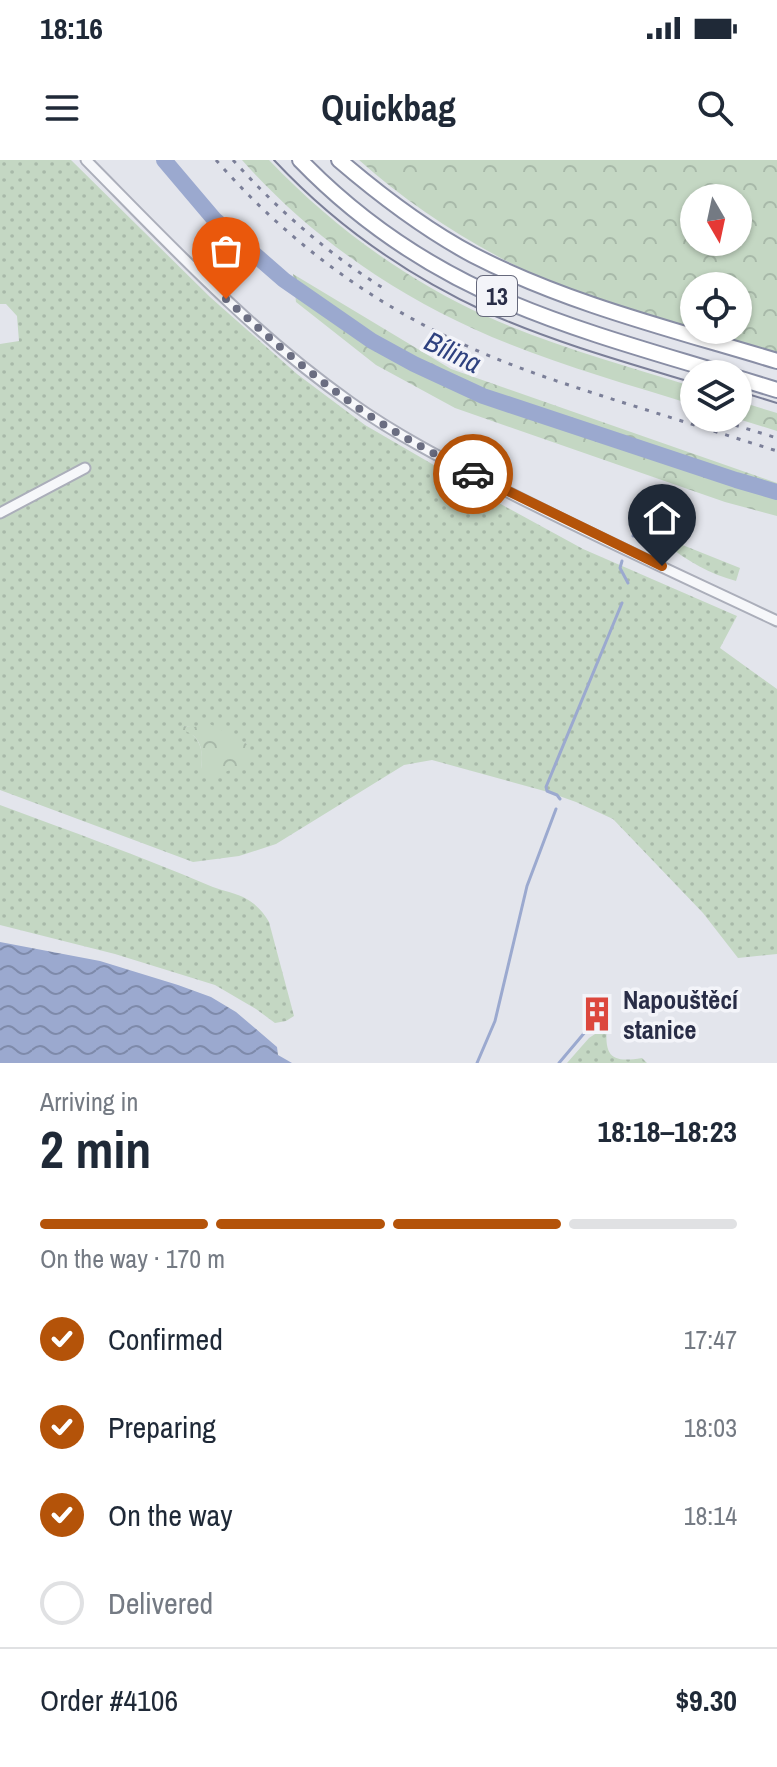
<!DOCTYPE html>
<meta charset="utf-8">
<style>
body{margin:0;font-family:"Archivo Narrow",sans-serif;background:#f2f2f3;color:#1f2937;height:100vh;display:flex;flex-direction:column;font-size:30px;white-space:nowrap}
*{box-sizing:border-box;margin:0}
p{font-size:26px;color:#747a83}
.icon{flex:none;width:44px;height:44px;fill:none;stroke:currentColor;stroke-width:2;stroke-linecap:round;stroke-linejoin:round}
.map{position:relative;height:903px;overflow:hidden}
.drawer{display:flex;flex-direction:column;background:#fff;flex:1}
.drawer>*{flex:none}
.needle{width:52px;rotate:171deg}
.controls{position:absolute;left:680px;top:24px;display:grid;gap:16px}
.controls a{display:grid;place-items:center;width:72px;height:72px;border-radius:50%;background:#fff;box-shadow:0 2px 6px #0004;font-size:40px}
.pin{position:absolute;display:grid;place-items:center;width:68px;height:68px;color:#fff;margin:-82px -34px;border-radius:50% 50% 50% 0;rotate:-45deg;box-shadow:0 0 8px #0007}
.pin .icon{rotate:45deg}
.courier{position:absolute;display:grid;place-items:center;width:80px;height:80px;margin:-40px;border:6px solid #b45309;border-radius:50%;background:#fff;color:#222;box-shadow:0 2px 10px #0007}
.headline em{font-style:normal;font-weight:800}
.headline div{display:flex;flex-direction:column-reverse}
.headline{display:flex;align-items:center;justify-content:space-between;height:136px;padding:0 40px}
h1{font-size:52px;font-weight:800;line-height:60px}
.bar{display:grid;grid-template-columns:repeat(4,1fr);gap:12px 8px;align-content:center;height:96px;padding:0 40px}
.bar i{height:10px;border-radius:6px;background:#e0e1e3}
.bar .active{background:#b45309}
.bar p{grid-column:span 4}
.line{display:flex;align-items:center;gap:20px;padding:0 40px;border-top:2px solid #e0e1e3}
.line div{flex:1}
ol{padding:0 40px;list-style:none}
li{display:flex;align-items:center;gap:24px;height:88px}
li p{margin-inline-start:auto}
li .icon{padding:8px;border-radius:50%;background:#b45309;color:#fff;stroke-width:4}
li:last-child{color:#747a83}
li i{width:44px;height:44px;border:4px solid #e0e1e3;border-radius:50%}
.status{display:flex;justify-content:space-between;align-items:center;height:56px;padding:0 40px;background:#fff;direction:ltr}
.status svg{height:22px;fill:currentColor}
header{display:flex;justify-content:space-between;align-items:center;height:104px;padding:0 40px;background:#fff;font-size:36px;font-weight:800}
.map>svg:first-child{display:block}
</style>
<div class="status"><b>18:16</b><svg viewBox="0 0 49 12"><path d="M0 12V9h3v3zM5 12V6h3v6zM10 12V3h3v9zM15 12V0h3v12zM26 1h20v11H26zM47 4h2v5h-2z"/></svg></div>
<header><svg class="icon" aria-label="menu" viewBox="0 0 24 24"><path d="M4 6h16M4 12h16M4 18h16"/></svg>Quickbag<svg class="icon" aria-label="search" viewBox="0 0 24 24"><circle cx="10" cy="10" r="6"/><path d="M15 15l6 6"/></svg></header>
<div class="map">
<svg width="777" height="903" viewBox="0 0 777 903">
<defs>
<pattern id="grass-dots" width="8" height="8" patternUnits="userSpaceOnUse" patternTransform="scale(2)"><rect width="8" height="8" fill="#c4d7c3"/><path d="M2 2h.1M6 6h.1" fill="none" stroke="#a8b9a9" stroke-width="1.8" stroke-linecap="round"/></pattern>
<pattern id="forest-crowns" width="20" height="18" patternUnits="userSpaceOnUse" patternTransform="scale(2)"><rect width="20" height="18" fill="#c4d7c3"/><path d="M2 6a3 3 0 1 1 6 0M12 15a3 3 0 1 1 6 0" fill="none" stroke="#a8b9a9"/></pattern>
<pattern id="water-waves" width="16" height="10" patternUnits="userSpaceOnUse" patternTransform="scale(2)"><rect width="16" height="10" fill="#9ba9cf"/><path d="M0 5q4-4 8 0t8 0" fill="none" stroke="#7e8aaa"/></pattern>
</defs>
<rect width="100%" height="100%" fill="#e3e5ec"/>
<g fill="url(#grass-dots)" fill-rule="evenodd">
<path d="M0 0H71L210 137 297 214 365 265 506 347 583 389 737 456 720 488 777 529V794L738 798 703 753 613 659 576 642 548 632 432 600 404 605 276 684 239 696 193 702 0 630V184L19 181 17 156 6 144H0ZM182 566C205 568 227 575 247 584L201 609C204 587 200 579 182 566Z"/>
<path d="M665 378 740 408 736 421C710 414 687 401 666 384Z"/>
<path d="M0 645C70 671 140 696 208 725 219 730 232 732 243 737 255 743 263 751 269 762L294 856 286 861 275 863 256 849 215 825 115 794 0 765Z"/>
<path d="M607 866C604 897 612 903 642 898L647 903H567L589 878Z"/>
</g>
<g fill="url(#forest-crowns)" fill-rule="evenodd">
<path d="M242 0H269C331 65 404 119 486 156 553 186 624 205 694 227V245C620 222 544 201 474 169 386 129 306 72 242 0Z"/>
<path d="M359 0H777V194L697 170H738V126H694V169C646 154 596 140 549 121 480 91 415 50 359 0ZM694 38H738V82H694Z"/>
<polygon points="293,114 451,209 777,323 777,356 725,342 455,248 376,205 296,142"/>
<polygon points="738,241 777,253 777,271 735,258 738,258"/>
<path d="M206 562 247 584 251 593 245 605 213 616H206L201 609C203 589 202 576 180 569L182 566 195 567Z"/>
</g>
<polygon fill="url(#water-waves)" points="0,782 100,801 178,825 211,837 236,852 277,887 278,895 292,903 0,903"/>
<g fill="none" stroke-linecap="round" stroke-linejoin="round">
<g stroke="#9ba9cf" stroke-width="3">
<polyline points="633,376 637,368"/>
<polyline points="622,401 620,408 628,423"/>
<polyline points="560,639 557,635 547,631 546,627 622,443"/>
<polyline points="477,903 495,861 527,726 556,649"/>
<polyline points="559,903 591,865"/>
</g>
<polyline stroke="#9ba9cf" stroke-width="16" points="164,0 214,59 284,120 372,181 414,204 483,236 736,320 777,332"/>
<g stroke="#abaeba" stroke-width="13">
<g id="minor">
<path d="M86 0C170 85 252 173 350 242 396 275 447 301 498 327 589 374 684 417 777 461"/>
<polyline points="0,353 85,308"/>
</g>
</g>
<g stroke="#898ea5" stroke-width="18">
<g id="highway">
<path d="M300 0C359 61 432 110 511 143 580 172 653 192 725 214"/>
<path d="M339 0C381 36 424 69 473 95 568 144 675 170 777 201"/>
<polyline points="738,218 777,230"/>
</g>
</g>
<use href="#minor" stroke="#f6f7fa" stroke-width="9"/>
<use href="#highway" stroke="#fff" stroke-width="14"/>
<g stroke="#7b7f98" stroke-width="2">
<path d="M274 0C334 64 406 115 486 152 553 182 624 202 694 223"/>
<polyline points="738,231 777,243"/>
</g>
<g stroke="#7b7f98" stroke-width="3" stroke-dasharray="4 8" stroke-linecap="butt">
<path d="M216 0C286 80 370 143 467 186 515 208 565 224 615 240 669 257 723 274 777 291"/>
<path d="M233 0C277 49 327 93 383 128"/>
<polyline points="712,258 777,278"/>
</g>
</g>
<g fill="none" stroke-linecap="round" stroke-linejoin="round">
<path stroke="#6a6d81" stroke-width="8" stroke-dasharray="0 14.4" d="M226 139C266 175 306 211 350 242 388 270 431 292 473 314"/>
<polyline stroke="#b45309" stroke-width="10" points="473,314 662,406"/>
</g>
<defs>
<g id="building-bare" transform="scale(2.76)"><path d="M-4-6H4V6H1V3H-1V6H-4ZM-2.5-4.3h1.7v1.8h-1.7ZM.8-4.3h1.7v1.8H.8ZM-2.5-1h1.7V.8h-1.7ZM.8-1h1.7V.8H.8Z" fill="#dc473d" stroke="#f3f4f9" stroke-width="2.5" paint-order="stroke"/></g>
</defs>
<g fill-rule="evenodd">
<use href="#building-bare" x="597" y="854"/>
</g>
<g text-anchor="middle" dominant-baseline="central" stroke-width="7" stroke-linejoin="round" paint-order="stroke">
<rect fill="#f3f4f9" stroke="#66697c" stroke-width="2" x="477" y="116" width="40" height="40" rx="6"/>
<g font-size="24" font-weight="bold" fill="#292d47">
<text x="497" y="136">13</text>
</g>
<g font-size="26" font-weight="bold" fill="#292d47" stroke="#f3f4f9" text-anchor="start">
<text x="623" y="839">Napouštěcí<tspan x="623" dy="30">stanice</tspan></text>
</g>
<g font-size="28" font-style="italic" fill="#2e417f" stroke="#f3f4f9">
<text transform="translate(453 192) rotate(26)">Bílina</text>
</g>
</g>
</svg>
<div class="controls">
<a><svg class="needle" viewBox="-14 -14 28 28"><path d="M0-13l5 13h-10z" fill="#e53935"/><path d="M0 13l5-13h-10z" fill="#747a83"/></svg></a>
<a><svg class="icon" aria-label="locate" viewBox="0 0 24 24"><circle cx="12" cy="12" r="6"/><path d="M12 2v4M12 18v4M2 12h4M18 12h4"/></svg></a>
<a><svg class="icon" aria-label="layers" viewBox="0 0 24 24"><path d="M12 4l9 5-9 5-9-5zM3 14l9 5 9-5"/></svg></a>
</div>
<div class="pin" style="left:226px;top:139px;background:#ea580c"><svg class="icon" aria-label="bag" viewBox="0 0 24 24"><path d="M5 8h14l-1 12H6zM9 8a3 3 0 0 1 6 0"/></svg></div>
<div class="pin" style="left:662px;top:406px;background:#1f2937"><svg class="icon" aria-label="home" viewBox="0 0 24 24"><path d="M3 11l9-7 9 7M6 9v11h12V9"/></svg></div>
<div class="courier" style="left:473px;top:314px"><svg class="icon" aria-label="car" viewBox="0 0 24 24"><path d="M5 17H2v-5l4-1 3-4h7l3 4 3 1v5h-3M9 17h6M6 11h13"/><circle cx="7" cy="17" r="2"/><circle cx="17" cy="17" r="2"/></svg></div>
</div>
<section class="drawer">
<div class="headline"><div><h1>2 min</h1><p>Arriving in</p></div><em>18:18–18:23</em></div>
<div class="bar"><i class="active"></i><i class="active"></i><i class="active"></i><i></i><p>On the way · 170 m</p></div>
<ol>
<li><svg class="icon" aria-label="check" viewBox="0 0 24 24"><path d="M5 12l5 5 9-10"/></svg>Confirmed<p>17:47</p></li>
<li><svg class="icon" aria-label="check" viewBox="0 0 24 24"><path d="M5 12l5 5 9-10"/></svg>Preparing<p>18:03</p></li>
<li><svg class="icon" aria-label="check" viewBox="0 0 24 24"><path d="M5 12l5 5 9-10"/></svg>On the way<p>18:14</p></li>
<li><i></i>Delivered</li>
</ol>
<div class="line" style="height:104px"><div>Order #4106</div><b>$9.30</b></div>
</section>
